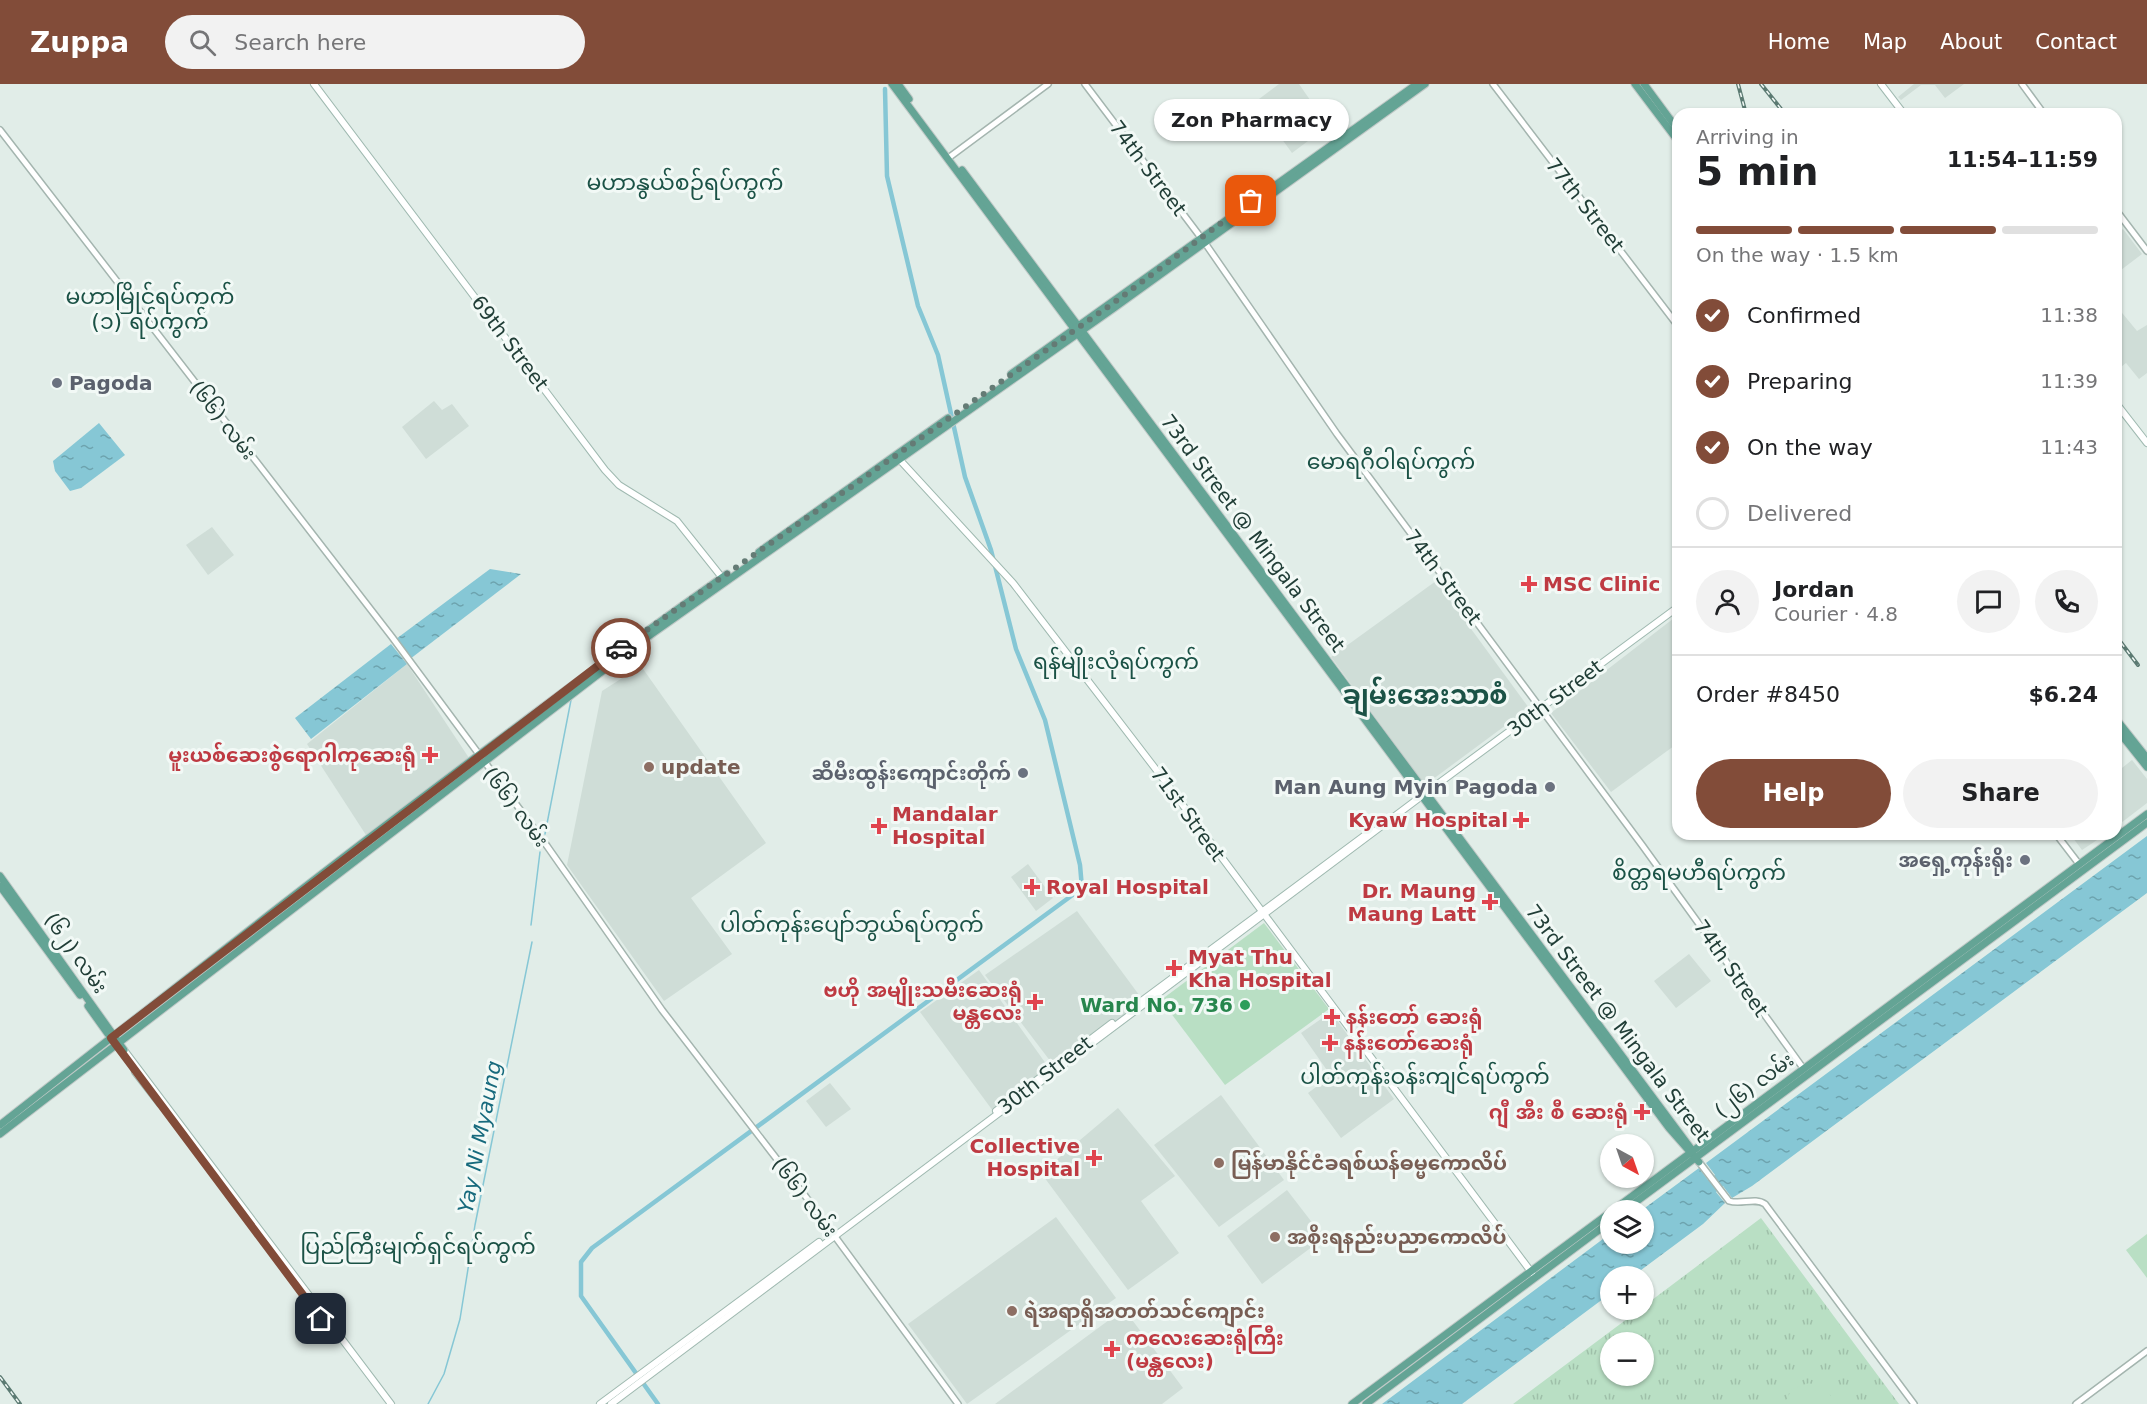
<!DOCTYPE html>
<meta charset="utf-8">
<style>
body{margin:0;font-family:"DejaVu Sans","Noto Sans Myanmar",sans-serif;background:#f2f2f2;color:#202124;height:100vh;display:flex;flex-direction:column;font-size:22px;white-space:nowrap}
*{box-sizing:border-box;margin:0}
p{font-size:20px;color:#757577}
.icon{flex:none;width:33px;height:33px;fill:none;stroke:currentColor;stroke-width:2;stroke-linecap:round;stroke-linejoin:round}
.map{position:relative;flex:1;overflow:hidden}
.details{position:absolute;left:1672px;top:24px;width:450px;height:732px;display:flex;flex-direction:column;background:#fff;border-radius:18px;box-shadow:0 2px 4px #0004}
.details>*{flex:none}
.needle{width:39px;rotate:140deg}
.tools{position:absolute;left:1600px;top:1050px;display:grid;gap:12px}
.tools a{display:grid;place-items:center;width:54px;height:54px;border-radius:50%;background:#fff;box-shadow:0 2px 4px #0004;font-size:30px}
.pin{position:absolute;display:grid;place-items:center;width:51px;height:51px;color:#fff;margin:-26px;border-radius:12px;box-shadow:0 3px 9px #0006}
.courier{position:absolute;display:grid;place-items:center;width:60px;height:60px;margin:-30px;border:4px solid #824c39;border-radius:50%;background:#fff;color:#222;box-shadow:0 2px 8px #0007}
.bubble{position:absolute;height:42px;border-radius:21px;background:#fff;box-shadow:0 2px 4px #0004;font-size:20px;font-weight:700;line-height:42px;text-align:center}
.headline em{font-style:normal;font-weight:700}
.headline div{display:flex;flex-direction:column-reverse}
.headline{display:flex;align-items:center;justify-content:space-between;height:102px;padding:0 24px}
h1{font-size:39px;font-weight:700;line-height:45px}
.bar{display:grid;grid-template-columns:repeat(4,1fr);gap:9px 6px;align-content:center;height:72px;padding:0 24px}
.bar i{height:8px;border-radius:4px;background:#e0e0e0}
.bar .current{background:#824c39}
.bar p{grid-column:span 4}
.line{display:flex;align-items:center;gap:15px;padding:0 24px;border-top:2px solid #e0e0e0}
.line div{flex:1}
.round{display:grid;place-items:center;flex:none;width:63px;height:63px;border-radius:32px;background:#f2f2f2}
ol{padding:0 24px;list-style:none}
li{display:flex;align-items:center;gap:18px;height:66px}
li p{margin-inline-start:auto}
li .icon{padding:6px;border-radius:50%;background:#824c39;color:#fff;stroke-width:4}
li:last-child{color:#757577}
li i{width:33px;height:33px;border:3px solid #e0e0e0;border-radius:50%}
.button{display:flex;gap:12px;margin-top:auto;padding:12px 24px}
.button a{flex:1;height:69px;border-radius:36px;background:#824c39;color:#fff;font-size:24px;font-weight:700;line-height:69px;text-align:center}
.button a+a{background:#f2f2f2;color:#202124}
header{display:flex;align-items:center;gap:36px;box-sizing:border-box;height:84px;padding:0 30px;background:#824c39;color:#fff}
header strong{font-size:28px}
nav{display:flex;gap:33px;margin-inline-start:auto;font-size:21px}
.search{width:420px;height:54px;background:#f2f2f2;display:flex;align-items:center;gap:15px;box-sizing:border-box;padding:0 21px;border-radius:33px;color:#757577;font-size:22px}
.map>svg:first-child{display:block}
</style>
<header>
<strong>Zuppa</strong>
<div class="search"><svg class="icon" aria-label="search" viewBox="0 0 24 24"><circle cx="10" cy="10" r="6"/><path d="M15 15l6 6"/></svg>Search here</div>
<nav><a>Home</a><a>Map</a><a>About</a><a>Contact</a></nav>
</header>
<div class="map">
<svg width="2147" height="1320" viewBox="0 0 2147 1320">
<defs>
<pattern id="grass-tufts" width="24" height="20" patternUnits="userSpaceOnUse" patternTransform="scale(1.5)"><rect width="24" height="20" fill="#b9dfc4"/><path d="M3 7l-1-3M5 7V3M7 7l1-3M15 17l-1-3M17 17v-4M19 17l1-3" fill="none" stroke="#9fc0a9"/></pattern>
<pattern id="water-ripples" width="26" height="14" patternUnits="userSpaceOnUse" patternTransform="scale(1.5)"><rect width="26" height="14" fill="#86c7d5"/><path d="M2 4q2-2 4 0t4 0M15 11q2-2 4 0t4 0" fill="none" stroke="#6da3ae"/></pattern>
</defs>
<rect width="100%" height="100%" fill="#e1ede8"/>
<g fill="#cfddd7">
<polygon points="1279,0 1299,0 1328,42 1292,69 1255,18"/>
<polygon points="1914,0 1964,0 1945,14 1935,1 1921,1 1901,16 1898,13"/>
<polygon points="2123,145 2142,170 2117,189 2117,150"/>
<polygon points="2118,224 2137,247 2147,241 2147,289 2139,295 2126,279 2117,286"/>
<polygon points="434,317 442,326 452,320 469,342 426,375 402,343"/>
<polygon points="212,443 234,471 208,491 186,461"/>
<polygon points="1436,497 1529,624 1425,701 1331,573"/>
<polygon points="1678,531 1678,659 1611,708 1551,629"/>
<polygon points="407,580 469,674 366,751 307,660"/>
<polygon points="641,582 766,759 691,814 732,870 664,917 567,781 602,607"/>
<polygon points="2132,676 2147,695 2147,719 2117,742 2117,688"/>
<polygon points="2070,750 2106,750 2082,766"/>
<polygon points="1028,780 1053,814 1036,827 1011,793"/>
<polygon points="1077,827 1145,919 1057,986 985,891"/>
<polygon points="1689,870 1711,897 1676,924 1654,897"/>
<polygon points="979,886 1049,984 993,1027 920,928"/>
<polygon points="1331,928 1394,1015 1341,1054 1308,1009 1331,992 1301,949"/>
<polygon points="830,999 851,1025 826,1043 806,1017"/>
<polygon points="1221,1011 1284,1096 1219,1143 1154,1061"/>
<polygon points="1118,1024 1175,1092 1141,1117 1179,1169 1128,1206 1041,1089"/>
<polygon points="1287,1106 1324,1154 1262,1200 1227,1152"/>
<polygon points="1056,1133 1116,1214 967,1320 908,1240"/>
<polygon points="1124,1225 1183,1304 1162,1320 995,1320"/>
</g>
<path fill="url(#grass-tufts)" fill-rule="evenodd" d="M1761 1134 1899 1320H1513L1639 1226H1644V1222ZM1611 1258H1644V1292H1611Z"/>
<g fill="#b9dfc4">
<polygon points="1264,839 1329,925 1225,1001 1161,916"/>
<polygon points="2147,1150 2147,1194 2126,1166"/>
<polygon points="1809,1299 1824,1304 1838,1320 1784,1320 1792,1305"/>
</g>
<g fill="url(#water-ripples)">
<polygon points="99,339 125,371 81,404 70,407 55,387 53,377"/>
<polygon points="490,485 521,490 410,575 396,555"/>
<polygon points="391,560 407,580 311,655 295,634"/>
<polygon points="2147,752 2147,809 1752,1102 1732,1114 1723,1102 1716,1108 1725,1119 1703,1140 1633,1192 1611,1192 1611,1209 1462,1320 1382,1320 1611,1149 1611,1160 1644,1160 1644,1126 1642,1126 1699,1084 1708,1096 1715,1091 1706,1079"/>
</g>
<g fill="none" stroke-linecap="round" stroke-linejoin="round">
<g stroke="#86c7d5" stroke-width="1.5">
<polyline points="545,750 571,616"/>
<polyline points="531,841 540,768"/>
<polyline points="428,1320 444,1290 460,1235 475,1141 532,858"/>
</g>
<polyline stroke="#86c7d5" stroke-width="4.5" points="658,1320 581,1212 581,1178 592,1164 1082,804 1080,781 1045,636 1016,565 991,466 965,393 938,271 918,222 887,92 885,5"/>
<g stroke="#a4b5af" stroke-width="8">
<g id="tertiary">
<polyline points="1085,0 1205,159 1337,350 1642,761 1803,984"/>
<polyline points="1493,0 1678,242"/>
<polyline points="2022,0 2044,30"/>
<polyline points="0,46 392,553 547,762 662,926 806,1113 958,1320"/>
<polyline points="951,72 1048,0"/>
<polyline points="2116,126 2147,167"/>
<polyline points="2056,750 2079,780"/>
<path d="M1699 1078 1729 1117C1741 1121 1755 1113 1765 1120L1914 1320"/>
<polyline points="2076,1320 2147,1267"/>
</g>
</g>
<g stroke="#9fb9b0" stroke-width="8">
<g id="secondary">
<polyline points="314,0 605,386 619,401 677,437 724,496"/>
<polyline points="1881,0 1904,30"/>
<polyline points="2116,319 2147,359"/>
<polyline points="899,375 1013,499 1161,692 1532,1189"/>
<polyline points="1132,924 1372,746"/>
<polyline points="124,966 391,1320"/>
<polyline points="135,988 160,1020"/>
<polyline points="996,1027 1112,939"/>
<polyline points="232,1114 326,1241"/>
<polyline points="600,1320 819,1158"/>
<polyline points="611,1320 1431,705 1678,523"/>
</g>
</g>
<g stroke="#c1c9c7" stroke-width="9">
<g id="primary">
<polyline points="892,0 1669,1044 1699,1078"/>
<polyline points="898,0 909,15"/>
<polyline points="1635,0 1678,57"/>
<polyline points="1644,0 1678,46"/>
<polyline points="962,86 1692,1066"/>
<polyline points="1011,290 1417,0"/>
<polyline points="759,468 948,334"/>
<polyline points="2116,635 2147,674"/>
<polyline points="2116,644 2147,683"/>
<polyline points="0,792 124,966"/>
<polyline points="0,802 80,911"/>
<polyline points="88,922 108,950"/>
<path d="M0 1041C239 853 479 665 727 490"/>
<polyline points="0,1050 639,559 1114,224 1425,0"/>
<polyline points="1625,1126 2147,739"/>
<polyline points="1352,1320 2147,730"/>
<polyline points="1366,1320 1611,1137"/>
</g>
</g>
<use href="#tertiary" stroke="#fff" stroke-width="5"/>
<use href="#secondary" stroke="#fff" stroke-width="6"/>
<use href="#primary" stroke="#64a495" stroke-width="7"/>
<g stroke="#5b7a72" stroke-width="4">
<g id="rail">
<polyline points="1738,0 1746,30"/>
<polyline points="1761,0 1785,30"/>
<polyline points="2116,552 2138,581"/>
<polyline points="0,1293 20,1320"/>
</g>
</g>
<use href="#rail" stroke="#f2f9f6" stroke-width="1.5" stroke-dasharray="4.5" stroke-linecap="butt"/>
</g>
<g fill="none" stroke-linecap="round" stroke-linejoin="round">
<polyline stroke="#647b75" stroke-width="6" stroke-dasharray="0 10.8" points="621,564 1112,220 1251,117"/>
<polyline stroke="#824c39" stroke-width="8" points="321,1235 111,954 621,564"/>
</g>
<g fill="#6b7280" stroke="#f2f9f6" stroke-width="2">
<circle cx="57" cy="299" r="6"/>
<circle cx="1023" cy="689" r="6"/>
<circle cx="1550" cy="703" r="6"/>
<circle cx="2025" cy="776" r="6"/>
</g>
<g fill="#e0444e" stroke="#f2f9f6" stroke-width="2">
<path d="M1526 491h6v6h6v6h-6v6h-6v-6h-6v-6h6z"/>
<path d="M427 662h6v6h6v6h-6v6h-6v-6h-6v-6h6z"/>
<path d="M1518 727h6v6h6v6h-6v6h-6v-6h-6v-6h6z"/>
<path d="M876 733h6v6h6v6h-6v6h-6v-6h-6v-6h6z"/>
<path d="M1029 794h6v6h6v6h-6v6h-6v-6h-6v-6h6z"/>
<path d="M1487 809h6v6h6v6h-6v6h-6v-6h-6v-6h6z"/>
<path d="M1171 875h6v6h6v6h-6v6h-6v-6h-6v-6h6z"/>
<path d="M1032 909h6v6h6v6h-6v6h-6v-6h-6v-6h6z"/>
<path d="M1329 924h6v6h6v6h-6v6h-6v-6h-6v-6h6z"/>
<path d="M1327 950h6v6h6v6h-6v6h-6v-6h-6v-6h6z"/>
<path d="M1639 1019h6v6h6v6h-6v6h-6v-6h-6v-6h6z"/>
<path d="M1091 1065h6v6h6v6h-6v6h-6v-6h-6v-6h6z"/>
<path d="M1109 1256h6v6h6v6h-6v6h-6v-6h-6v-6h6z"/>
</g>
<g fill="#8d6e63" stroke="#f2f9f6" stroke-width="2">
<circle cx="649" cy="683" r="6"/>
<circle cx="1219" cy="1079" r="6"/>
<circle cx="1275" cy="1153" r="6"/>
<circle cx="1012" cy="1227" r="6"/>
</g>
<circle fill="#2e9e5b" stroke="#f2f9f6" stroke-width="2" cx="1245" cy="921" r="6"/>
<g text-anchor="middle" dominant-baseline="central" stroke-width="6" stroke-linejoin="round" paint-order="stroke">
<g font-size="20" fill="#213e37" stroke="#f2f9f6">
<text transform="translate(1148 84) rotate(53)">74th Street</text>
<text transform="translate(1585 121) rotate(52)">77th Street</text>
<text transform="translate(510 259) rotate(53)">69th Street</text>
<text transform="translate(223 336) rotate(52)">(၆၆) လမ်း</text>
<text transform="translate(1253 449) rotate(53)">73rd Street @ Mingala Street</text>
<text transform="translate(1443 493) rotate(53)">74th Street</text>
<text transform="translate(1555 614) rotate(-37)">30th Street</text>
<text transform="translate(516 723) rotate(53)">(၆၆) လမ်း</text>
<text transform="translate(1188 730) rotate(54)">71st Street</text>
<text transform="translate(76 869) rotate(55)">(၆၂) လမ်း</text>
<text transform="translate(1731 884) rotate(55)">74th Street</text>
<text transform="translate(1618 939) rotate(53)">73rd Street @ Mingala Street</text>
<text transform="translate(1045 991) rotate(-38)">30th Street</text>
<text transform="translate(1754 1001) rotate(-37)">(၂၆) လမ်း</text>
<text transform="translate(805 1113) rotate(53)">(၆၆) လမ်း</text>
</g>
<g font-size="20" font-weight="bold" fill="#5b616d" stroke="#f2f9f6" text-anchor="end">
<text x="69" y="299" text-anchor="start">Pagoda</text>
<text x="1011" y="689">ဆီမီးထွန်းကျောင်းတိုက်</text>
<text x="1538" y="703">Man Aung Myin Pagoda</text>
<text x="2013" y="776">အရှေ့ကုန်းရိုး</text>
</g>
<g font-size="20" font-weight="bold" fill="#be3a42" stroke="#f2f9f6" text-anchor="start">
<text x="1543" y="500">MSC Clinic</text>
<text x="416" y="671" text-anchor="end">မူးယစ်ဆေးစွဲရောဂါကုဆေးရုံ</text>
<text x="892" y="730">Mandalar<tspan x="892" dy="23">Hospital</tspan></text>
<text x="1508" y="736" text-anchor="end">Kyaw Hospital</text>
<text x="1046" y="803">Royal Hospital</text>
<text x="1476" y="807" text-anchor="end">Dr. Maung<tspan x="1476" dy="23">Maung Latt</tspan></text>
<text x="1188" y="873">Myat Thu<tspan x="1188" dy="23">Kha Hospital</tspan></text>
<text x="1022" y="906" text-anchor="end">ဗဟို အမျိုးသမီးဆေးရုံ<tspan x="1022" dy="23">မန္တလေး</tspan></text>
<text x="1346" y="933">နန်းတော် ဆေးရုံ</text>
<text x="1344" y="959">နန်းတော်ဆေးရုံ</text>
<text x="1628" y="1028" text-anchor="end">ဂျီ အီး စီ ဆေးရုံ</text>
<text x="1080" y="1062" text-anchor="end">Collective<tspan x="1080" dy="23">Hospital</tspan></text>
<text x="1126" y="1254">ကလေးဆေးရုံကြီး<tspan x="1126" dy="23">(မန္တလေး)</tspan></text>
</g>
<g font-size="20" font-weight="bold" fill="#785e54" stroke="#f2f9f6" text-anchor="start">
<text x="661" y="683">update</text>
<text x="1231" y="1079">မြန်မာနိုင်ငံခရစ်ယန်ဓမ္မကောလိပ်</text>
<text x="1287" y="1153">အစိုးရနည်းပညာကောလိပ်</text>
<text x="1024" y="1227">ရဲအရာရှိအတတ်သင်ကျောင်း</text>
</g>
<g font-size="20" font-weight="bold" fill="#27864d" stroke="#f2f9f6" text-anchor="end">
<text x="1233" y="921">Ward No. 736</text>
</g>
<g font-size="21" font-style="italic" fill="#176a7d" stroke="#f2f9f6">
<text transform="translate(480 1053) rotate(-79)">Yay Ni Myaung</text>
</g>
<g font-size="22" fill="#1b5246" stroke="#f2f9f6">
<text x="685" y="98">မဟာနွယ်စဉ်ရပ်ကွက်</text>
<text x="150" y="212">မဟာမြိုင်ရပ်ကွက်<tspan x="150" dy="25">(၁) ရပ်ကွက်</tspan></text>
<text x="1391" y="377">မောရဂီဝါရပ်ကွက်</text>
<text x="1116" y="577">ရန်မျိုးလုံရပ်ကွက်</text>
<text x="1699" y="788">စိတ္တရမဟီရပ်ကွက်</text>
<text x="852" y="840">ပါတ်ကုန်းပျော်ဘွယ်ရပ်ကွက်</text>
<text x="1425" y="992">ပါတ်ကုန်းဝန်းကျင်ရပ်ကွက်</text>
<text x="418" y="1162">ပြည်ကြီးမျက်ရှင်ရပ်ကွက်</text>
</g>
<g font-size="26" font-weight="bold" fill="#1b5246" stroke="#f2f9f6">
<text x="1425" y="611">ချမ်းအေးသာစံ</text>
</g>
</g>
</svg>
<div class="tools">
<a><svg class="needle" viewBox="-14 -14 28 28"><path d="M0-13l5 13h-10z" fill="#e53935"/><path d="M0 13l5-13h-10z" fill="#757577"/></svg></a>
<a><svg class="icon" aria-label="layers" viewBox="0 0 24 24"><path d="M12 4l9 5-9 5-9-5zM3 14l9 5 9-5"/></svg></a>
<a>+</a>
<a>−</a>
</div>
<div class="pin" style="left:1251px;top:117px;background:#ea580c"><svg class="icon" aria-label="bag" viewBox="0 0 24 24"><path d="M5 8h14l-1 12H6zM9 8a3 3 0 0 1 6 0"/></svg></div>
<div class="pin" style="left:321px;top:1235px;background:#1f2937"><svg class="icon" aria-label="home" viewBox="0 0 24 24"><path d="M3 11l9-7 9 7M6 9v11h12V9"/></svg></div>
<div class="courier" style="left:621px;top:564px"><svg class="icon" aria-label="car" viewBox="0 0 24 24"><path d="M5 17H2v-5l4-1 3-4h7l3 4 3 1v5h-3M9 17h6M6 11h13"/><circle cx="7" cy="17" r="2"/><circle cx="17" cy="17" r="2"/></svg></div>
<div class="bubble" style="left:1154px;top:15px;width:195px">Zon Pharmacy</div>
<section class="details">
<div class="headline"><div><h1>5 min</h1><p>Arriving in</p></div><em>11:54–11:59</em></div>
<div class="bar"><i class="current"></i><i class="current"></i><i class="current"></i><i></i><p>On the way · 1.5 km</p></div>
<ol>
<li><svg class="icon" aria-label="check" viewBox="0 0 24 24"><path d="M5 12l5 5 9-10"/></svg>Confirmed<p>11:38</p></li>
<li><svg class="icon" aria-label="check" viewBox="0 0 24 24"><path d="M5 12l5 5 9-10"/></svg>Preparing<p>11:39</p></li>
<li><svg class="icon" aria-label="check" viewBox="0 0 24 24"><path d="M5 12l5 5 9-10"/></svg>On the way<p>11:43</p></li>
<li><i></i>Delivered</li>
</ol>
<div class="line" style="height:108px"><a class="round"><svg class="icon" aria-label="person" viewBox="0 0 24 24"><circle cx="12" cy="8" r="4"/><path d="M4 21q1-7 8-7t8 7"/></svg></a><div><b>Jordan</b><p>Courier · 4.8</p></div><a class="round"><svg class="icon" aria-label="chat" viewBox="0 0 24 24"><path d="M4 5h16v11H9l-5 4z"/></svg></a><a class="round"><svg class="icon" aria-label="phone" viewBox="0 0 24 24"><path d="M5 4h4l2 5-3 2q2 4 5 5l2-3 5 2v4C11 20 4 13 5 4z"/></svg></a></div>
<div class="line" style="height:78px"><div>Order #8450</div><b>$6.24</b></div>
<div class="button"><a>Help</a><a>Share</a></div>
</section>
</div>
